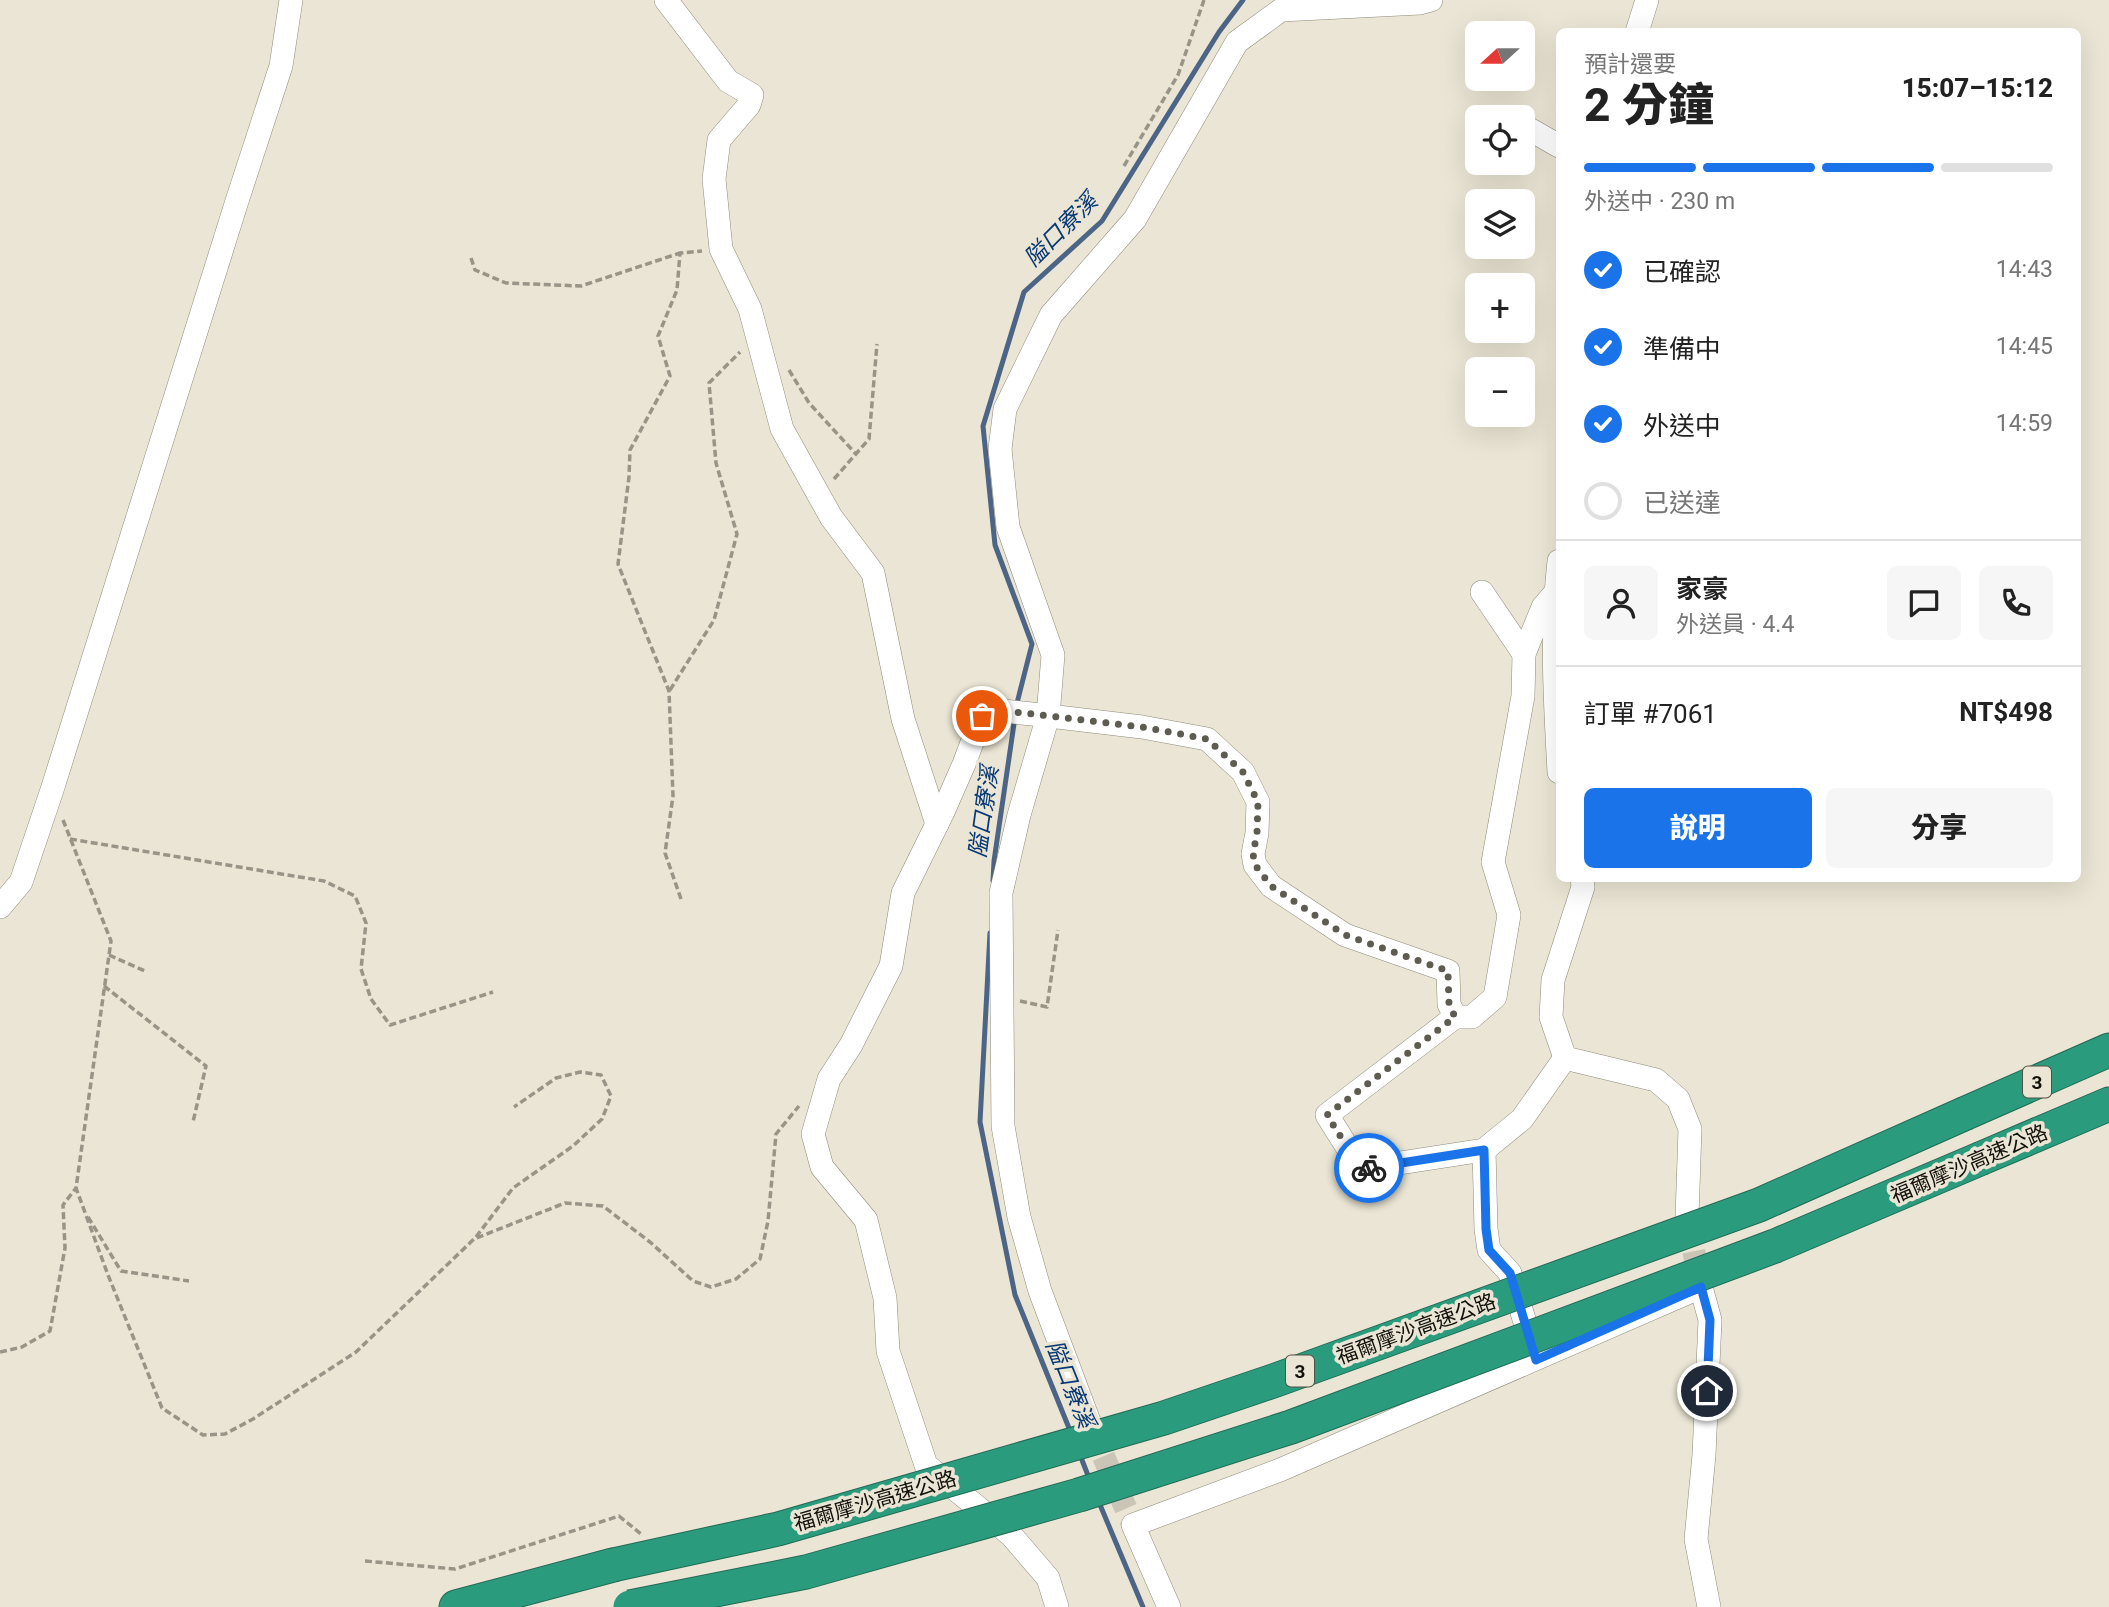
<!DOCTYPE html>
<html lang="zh-TW">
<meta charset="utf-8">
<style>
body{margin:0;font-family:Roboto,"Noto Sans TC",sans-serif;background:#f6f6f6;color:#222;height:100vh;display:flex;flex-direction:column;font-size:26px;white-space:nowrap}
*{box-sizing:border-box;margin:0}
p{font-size:23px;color:#767676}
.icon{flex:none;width:38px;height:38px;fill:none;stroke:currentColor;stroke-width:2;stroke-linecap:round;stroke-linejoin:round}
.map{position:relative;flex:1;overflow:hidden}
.details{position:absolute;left:1556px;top:28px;width:525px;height:854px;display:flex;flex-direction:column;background:#fff;border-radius:10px;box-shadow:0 7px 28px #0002}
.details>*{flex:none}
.needle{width:46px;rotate:249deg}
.fabs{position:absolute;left:1465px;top:21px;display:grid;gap:14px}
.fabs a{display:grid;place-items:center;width:70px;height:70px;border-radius:10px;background:#fff;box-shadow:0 7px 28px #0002;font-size:35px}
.pin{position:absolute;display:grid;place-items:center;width:60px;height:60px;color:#fff;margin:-30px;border:4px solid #fff;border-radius:50%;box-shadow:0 2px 7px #0007}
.courier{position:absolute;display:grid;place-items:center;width:70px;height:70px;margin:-35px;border:5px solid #1a73e8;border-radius:50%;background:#fff;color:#222;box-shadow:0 2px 9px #0007}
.overview em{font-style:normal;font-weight:800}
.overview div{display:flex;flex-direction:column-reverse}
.overview{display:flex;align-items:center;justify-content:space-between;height:119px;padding:0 28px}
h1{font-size:46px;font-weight:800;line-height:52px}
.bar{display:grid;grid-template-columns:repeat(4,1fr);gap:10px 7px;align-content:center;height:84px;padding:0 28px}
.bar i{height:9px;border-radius:5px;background:#e0e0e0}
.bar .active{background:#1a73e8}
.bar p{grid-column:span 4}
.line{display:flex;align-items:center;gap:18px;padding:0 28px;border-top:2px solid #e0e0e0}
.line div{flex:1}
.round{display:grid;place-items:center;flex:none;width:74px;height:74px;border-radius:10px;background:#f6f6f6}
ol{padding:0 28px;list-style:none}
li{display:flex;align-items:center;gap:21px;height:77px}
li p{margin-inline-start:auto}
li .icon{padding:7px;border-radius:50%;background:#1a73e8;color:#fff;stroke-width:4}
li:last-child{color:#767676}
li i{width:38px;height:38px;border:4px solid #e0e0e0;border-radius:50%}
.button{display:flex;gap:14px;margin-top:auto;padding:14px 28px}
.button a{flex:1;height:80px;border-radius:10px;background:#1a73e8;color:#fff;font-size:28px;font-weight:800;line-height:80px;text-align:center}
.button a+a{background:#f6f6f6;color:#222}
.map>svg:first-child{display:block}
</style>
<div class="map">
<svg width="2109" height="1607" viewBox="0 0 2109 1607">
<rect width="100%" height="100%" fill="#eae5d4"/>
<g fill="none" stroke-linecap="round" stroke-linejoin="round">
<g stroke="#4c6586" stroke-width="5">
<polyline points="1016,707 1032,644 995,545 983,426 1024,292 1102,221 1219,32 1243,0"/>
<polyline points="993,881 994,861 1015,717"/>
<polyline points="990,933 980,1122 1015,1295 1071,1433"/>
<polyline points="1080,1455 1089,1478"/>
<polyline points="1098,1500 1143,1607"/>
</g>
<g stroke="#cac5b6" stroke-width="23" stroke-dasharray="23 11" stroke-linecap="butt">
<polyline points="1687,1218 1701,1287"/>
<polyline points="1090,1425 1133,1525"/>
</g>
<g stroke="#8f8b7b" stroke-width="24">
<g id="minor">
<polyline points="666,0 728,81 752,95 749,105 719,140 714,179 721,249 750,309 782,429 831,517 873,573 903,719 937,824"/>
<polyline points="1637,32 1647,0"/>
<polyline points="1522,125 1559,146"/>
<path d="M1559 561C1551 631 1555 702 1559 772"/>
<polyline points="1482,592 1524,654"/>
<polyline points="1582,878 1583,887 1553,980 1551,1017 1565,1058 1656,1080 1678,1099 1690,1129 1687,1217"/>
<polyline points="0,907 21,882 52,790 237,201 281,66 291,0"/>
<polyline points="1455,1017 1327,1115 1361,1169 1484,1150 1522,1119 1565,1058"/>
<polyline points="1484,1150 1486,1229 1489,1250 1510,1273 1534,1352"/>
<polyline points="1090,1424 1040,1291 1019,1217 1003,1126 1001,893 1019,815 1048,716 1053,655 1008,527 1000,449 1005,409 1051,315 1135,219 1237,42 1281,10 1420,3 1431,0"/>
<polyline points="1057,1607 1048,1578 1011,1535 926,1465 888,1351 885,1298 866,1220 822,1167 813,1134 829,1079 851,1045 891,966 903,893 943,812 964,764 982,716 994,710 1032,714 1142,727 1207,739 1243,772 1258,802 1257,833 1253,854 1255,865 1271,886 1345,935 1448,971 1449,1004 1455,1017 1472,1017 1495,997 1509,915 1493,862 1523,696 1524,654 1543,607 1555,593"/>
<polyline points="1169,1607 1133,1525 1280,1470 1701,1287 1710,1320 1704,1455 1696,1539 1709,1607"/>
</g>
</g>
<g stroke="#226b55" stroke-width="35">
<g id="highway">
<polyline points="1966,1113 2109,1050"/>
<polyline points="1982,1158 2109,1104"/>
<polyline points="456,1607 613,1565"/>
</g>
</g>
<g stroke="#989588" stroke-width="3.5" stroke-dasharray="7 3.5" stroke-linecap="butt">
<polyline points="1124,166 1178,75 1204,0"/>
<polyline points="471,258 475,270 506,283 581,286 680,253"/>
<polyline points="789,370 809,403 855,453"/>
<polyline points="834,479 869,439 877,344"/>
<polyline points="670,690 714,620 737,534 716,463 709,383 740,352"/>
<polyline points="63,820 111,941 76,1188 108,1275 162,1408 203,1435 225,1434 253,1419 356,1352 474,1239 565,1203 603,1206 650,1242 693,1281 711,1287 736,1279 760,1259 768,1221 776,1134 799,1106"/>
<polyline points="70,839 324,881 355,896 366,923 361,969 371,999 390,1025 493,992"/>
<polyline points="681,899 665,853 673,796 669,691 618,564 629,477 630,450 670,376 658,336 677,290 680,253 702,251"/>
<polyline points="109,955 147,972"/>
<polyline points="104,986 206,1066 193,1122"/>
<polyline points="1020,1001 1047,1007 1058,930"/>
<polyline points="88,1217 121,1271 189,1281"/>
<polyline points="476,1237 513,1188 573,1146 602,1119 611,1096 601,1075 580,1072 556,1078 514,1107"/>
<polyline points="0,1352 22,1347 50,1331 65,1248 63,1205 76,1188"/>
<polyline points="365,1561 455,1569 619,1516 641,1534"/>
</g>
<use href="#minor" stroke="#fff" stroke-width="23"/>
<use href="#highway" stroke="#2a9b7d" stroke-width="33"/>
<g stroke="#226b55" stroke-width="35" stroke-linecap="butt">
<g id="highway-bridge">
<polyline points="613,1565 778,1529 1164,1418 1276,1380 1759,1205 1966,1113"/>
<polyline points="630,1607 806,1572 1079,1495 1291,1427 1775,1246 1982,1158"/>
</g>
</g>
<use href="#highway-bridge" stroke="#2a9b7d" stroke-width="33"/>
</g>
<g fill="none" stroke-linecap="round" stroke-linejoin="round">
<polyline stroke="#5e5b51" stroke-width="7" stroke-dasharray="0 12.6" points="982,716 994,710 1032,714 1142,727 1207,739 1243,772 1258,802 1257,833 1253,854 1255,865 1271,886 1345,935 1448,971 1449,1004 1455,1017 1327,1115 1361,1169 1369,1168"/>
<polyline stroke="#1a73e8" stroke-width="9" points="1369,1168 1484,1150 1486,1229 1489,1250 1510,1273 1536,1360 1701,1287 1710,1320 1707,1391"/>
</g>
<g text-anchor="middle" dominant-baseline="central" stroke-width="7" stroke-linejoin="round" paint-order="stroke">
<g fill="#eae5d4" stroke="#535147" stroke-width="2">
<rect x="2023" y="1066.5" width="28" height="31" rx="5"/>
<rect x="1286" y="1355.5" width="28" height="31" rx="5"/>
</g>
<g font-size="19" font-weight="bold" fill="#12110b">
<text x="2037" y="1082">3</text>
<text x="1300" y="1371">3</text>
</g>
<g font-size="21" fill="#12110b" stroke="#eae5d4">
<text transform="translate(1969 1164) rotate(-23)">福爾摩沙高速公路</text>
<text transform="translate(1416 1329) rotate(-20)">福爾摩沙高速公路</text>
<text transform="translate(875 1501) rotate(-16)">福爾摩沙高速公路</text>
</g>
<g font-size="23" font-style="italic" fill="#063876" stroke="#eae5d4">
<text transform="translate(1061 230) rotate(-45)">隘口寮溪</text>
<text transform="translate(984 812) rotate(-82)">隘口寮溪</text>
<text transform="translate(1070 1384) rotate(68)">隘口寮溪</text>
</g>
</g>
</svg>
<div class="fabs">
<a><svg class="needle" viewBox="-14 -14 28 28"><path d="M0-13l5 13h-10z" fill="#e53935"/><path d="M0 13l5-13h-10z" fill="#767676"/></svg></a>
<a><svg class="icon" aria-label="locate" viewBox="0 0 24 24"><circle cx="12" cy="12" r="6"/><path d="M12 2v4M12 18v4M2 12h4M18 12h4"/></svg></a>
<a><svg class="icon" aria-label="layers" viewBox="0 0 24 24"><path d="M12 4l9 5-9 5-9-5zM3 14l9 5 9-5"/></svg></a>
<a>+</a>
<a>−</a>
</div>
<div class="pin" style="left:982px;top:716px;background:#ea580c"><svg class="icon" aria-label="bag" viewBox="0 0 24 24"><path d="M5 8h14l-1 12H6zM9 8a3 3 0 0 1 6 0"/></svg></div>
<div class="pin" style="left:1707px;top:1391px;background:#1f2937"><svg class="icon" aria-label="home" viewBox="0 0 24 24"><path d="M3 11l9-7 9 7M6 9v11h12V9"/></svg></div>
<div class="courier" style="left:1369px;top:1168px"><svg class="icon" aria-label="bike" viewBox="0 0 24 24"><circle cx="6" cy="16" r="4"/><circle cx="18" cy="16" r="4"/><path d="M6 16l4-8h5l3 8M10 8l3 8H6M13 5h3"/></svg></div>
<section class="details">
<div class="overview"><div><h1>2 分鐘</h1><p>預計還要</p></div><em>15:07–15:12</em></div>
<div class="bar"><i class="active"></i><i class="active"></i><i class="active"></i><i></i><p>外送中 · 230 m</p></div>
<ol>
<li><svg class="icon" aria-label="check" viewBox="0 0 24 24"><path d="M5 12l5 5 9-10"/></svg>已確認<p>14:43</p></li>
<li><svg class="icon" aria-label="check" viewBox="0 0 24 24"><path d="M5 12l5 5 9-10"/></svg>準備中<p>14:45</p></li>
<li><svg class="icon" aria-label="check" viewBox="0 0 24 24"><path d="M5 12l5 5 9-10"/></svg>外送中<p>14:59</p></li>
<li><i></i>已送達</li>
</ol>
<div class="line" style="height:126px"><a class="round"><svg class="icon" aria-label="person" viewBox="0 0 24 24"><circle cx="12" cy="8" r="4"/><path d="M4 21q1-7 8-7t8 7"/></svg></a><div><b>家豪</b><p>外送員 · 4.4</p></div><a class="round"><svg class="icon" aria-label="chat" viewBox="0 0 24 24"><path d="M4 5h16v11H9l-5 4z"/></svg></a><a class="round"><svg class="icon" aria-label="phone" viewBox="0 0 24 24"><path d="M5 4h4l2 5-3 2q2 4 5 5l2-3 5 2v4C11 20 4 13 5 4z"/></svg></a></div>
<div class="line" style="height:91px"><div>訂單 #7061</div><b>NT$498</b></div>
<div class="button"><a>說明</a><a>分享</a></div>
</section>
</div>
